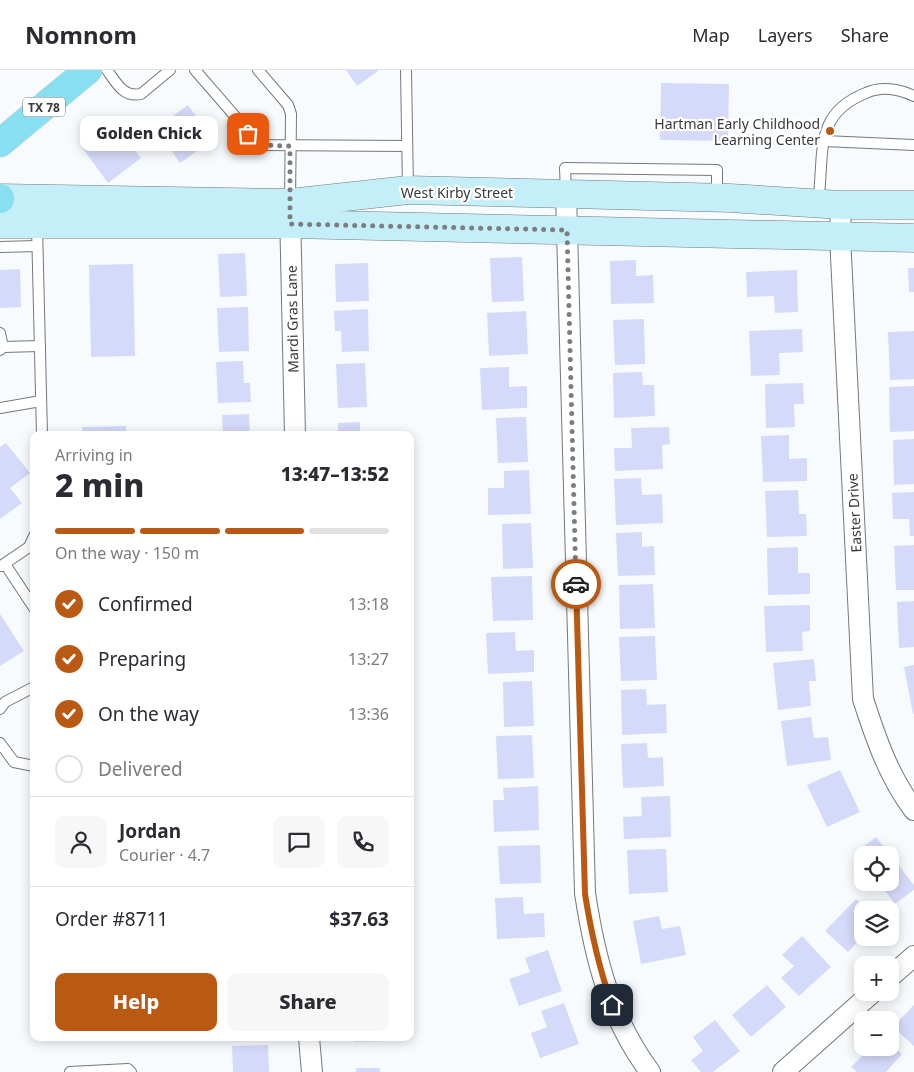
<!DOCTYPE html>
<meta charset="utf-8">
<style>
body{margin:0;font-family:"Noto Sans",sans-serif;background:#f7f7f7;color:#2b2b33;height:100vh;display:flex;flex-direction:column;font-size:19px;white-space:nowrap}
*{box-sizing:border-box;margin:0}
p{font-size:16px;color:#7c7c81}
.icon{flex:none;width:28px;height:28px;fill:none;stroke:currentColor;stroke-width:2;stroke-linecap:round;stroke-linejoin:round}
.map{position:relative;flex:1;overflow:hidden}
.sheet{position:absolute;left:30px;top:361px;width:384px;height:610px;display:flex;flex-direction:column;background:#fff;border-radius:10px;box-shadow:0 2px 12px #0003}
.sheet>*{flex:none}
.buttons{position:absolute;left:854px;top:776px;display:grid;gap:10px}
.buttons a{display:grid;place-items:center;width:45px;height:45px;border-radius:10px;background:#fff;box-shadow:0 2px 12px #0003;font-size:25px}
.pin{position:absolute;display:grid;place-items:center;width:42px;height:42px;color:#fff;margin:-21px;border-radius:10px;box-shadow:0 2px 8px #0006}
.courier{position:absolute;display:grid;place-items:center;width:50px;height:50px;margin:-25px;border:4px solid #b95912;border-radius:50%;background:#fff;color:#222;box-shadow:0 1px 6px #0007}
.bubble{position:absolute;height:35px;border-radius:10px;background:#fff;box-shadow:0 2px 12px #0003;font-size:16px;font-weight:800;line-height:35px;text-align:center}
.overview em{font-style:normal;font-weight:800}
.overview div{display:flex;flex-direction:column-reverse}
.overview{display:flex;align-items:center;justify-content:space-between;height:85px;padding:0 25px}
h1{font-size:32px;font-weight:800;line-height:38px}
.bar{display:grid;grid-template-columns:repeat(4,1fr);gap:8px 5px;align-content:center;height:60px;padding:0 25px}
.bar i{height:6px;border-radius:4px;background:#e1e1e2}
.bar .current{background:#b95912}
.bar p{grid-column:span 4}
.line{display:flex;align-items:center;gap:12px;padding:0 25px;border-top:1px solid #e1e1e2}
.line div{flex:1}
.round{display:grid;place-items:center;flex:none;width:52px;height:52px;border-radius:10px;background:#f7f7f7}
ol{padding:0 25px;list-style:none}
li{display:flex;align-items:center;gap:15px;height:55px}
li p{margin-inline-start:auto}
li .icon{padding:5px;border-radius:50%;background:#b95912;color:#fff;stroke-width:4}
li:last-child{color:#7c7c81}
li i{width:28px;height:28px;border:2px solid #e1e1e2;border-radius:50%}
.primary-button{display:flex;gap:10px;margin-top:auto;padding:10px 25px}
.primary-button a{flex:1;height:58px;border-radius:10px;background:#b95912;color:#fff;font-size:20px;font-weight:800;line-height:58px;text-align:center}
.primary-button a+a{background:#f7f7f7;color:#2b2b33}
header{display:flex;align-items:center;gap:30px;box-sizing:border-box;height:70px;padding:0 25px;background:#fff;border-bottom:1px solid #e1e1e2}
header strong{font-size:24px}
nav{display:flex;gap:28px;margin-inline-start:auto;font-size:18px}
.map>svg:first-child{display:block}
</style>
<header>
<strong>Nomnom</strong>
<nav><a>Map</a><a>Layers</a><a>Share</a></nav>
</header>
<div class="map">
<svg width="914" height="1002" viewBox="0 0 914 1002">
<rect width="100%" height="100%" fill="#f8fbfe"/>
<g fill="#d6dafa">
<polygon points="346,0 378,0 378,1 357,16"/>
<polygon points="661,13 729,14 728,71 660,70"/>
<polygon points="188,35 213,70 180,93 156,58"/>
<polygon points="114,52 141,88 108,113 81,76"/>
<polygon points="245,183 247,226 220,227 218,184"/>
<polygon points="522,187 524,231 492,232 490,188"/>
<polygon points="636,190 636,206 653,205 654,233 611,234 610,191"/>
<polygon points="368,193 369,231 336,232 335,194"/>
<polygon points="133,194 135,286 91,287 89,195"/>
<polygon points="908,198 914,198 914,222 909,222"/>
<polygon points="20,199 21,237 0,238 0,200"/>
<polygon points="797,200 798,242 775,243 774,226 747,227 746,202"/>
<polygon points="248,237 249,281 219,282 217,238"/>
<polygon points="368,239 369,281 342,282 341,261 335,261 334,241"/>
<polygon points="526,241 528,284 489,286 487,243"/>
<polygon points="644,249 645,294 615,295 613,250"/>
<polygon points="802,259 803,282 779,283 780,305 751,306 749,261"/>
<polygon points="914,261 914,309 890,310 888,262"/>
<polygon points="243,291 244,313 250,313 251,332 218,333 216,292"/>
<polygon points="365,293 367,337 338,338 336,294"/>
<polygon points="509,297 509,317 527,316 527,338 482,340 480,298"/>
<polygon points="642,302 643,315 654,315 655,346 614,348 613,303"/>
<polygon points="803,313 804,334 794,334 795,357 766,358 765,314"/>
<polygon points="914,316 914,361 890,362 889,317"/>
<polygon points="249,344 250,365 223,365 222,345"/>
<polygon points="526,347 528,392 498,393 496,348"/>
<polygon points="360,352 360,361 375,361 375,365 338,365 338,353"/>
<polygon points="126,356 126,365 83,365 82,357"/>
<polygon points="669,357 670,374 662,375 663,399 615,401 614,378 632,378 631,358"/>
<polygon points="789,365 789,389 807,388 807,411 763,412 761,366"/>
<polygon points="914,369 914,414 894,415 893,370"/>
<polygon points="6,373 30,403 10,418 22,433 0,449 0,377"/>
<polygon points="529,400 531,444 488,445 488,418 504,418 504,401"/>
<polygon points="641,408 642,425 662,424 663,453 616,455 614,409"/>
<polygon points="798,420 799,444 806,444 807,466 767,467 765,421"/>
<polygon points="914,422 914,466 910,466 909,449 893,449 892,423"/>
<polygon points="531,453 533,498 503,499 502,454"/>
<polygon points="642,462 642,477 654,476 655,505 618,506 616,463"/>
<polygon points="914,475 914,520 896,520 894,476"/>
<polygon points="798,477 798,503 810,503 810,524 768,525 767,478"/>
<polygon points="532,506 533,550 493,551 491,507"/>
<polygon points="653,514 655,558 620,559 619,515"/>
<polygon points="914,531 914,577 899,578 897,532"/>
<polygon points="810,535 810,561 802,562 803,581 766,582 764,536"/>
<polygon points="0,544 24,581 0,596"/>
<polygon points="515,562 516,581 534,580 534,602 488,604 486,563"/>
<polygon points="655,566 657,610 621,611 619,567"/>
<polygon points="814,589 816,611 809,611 811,636 778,640 773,593"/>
<polygon points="914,595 914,644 913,644 904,597"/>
<polygon points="532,611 534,656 504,657 503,612"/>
<polygon points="646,619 647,635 666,634 667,663 622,665 621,620"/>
<polygon points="811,647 814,668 828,667 831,690 787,696 781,651"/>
<polygon points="532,665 534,708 498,709 496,666"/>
<polygon points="647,673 648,688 663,687 664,716 623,718 621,674"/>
<polygon points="840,700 860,742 827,757 807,715"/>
<polygon points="538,716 539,760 494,762 493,730 504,730 503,718"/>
<polygon points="670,726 671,767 624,769 623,747 642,746 641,727"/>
<polygon points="876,767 914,815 914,820 895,834 878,812 890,812 890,785 862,785 862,792 855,783"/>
<polygon points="540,775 541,813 500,814 498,776"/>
<polygon points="666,779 668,822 629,824 627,780"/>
<polygon points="523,827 524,844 544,843 545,867 497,869 495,828"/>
<polygon points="856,829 868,840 862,840 862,867 848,882 825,861"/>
<polygon points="659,846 662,859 680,856 686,885 641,894 633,851"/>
<polygon points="802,866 831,897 799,926 781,908 794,896 782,885"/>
<polygon points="548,880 562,921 519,936 509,909 530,902 525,888"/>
<polygon points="767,915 786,937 751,967 732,945"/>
<polygon points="564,933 579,974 540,988 531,963 547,957 541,941"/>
<polygon points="914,935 914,976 893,957"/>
<polygon points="715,950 740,981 713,1002 701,1002 691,990 703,981 693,967"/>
<polygon points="355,968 384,968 384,971 355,972"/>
<polygon points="890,973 902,984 886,1002 857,1002 851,997 870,978 890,978"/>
<polygon points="268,975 269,1002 233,1002 232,976"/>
<rect x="356" y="998" width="24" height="4"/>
</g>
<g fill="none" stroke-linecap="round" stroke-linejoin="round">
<g stroke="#72787e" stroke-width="12">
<g id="lane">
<path d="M107 0C116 12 123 28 141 24L170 0"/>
<polyline points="195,0 260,75 407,76"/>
<polyline points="258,0 288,35 291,44 290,132"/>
<polyline points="406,0 408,119"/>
<polyline points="824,71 914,75"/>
<polyline points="566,123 565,98 717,100 717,127"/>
<path d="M818 133C825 85 812 44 866 23 881 16 899 19 914 26"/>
<polyline points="37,156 42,365"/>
<polyline points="0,177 37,176"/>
<polyline points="0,263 3,277 0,280"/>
<polyline points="3,277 40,276"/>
<polyline points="0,338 41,331"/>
<polyline points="5,494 34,538"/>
<polyline points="1,496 29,477 34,466"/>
<polyline points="0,639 5,632 34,617"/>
<polyline points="0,673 14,692 34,696"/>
<polyline points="70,1002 128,999 131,1002"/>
</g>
</g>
<g stroke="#72787e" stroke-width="22">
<g id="street">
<path d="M566 123 585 823C595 889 610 948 650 1002"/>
<path d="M841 135 840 166 863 629C876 669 889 707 914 740"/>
<polyline points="290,140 295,365"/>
<polyline points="890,907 914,886"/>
<polyline points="309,968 312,1002"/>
<polyline points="783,1002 873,922"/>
</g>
</g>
<g stroke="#72787e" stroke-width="29">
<g id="secondary">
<polyline points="0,128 290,133 408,120 730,128 841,135 914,135"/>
<polyline points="0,154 290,154 914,168"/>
</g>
</g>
<g stroke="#d7d8d8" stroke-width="29">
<g id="primary">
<polyline points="0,73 88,0"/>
<polyline points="0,128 0,129"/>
</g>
</g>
<use href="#lane" stroke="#fff" stroke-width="10"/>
<use href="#street" stroke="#fff" stroke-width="20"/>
<use href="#secondary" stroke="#c4eff8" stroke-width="28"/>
<use href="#primary" stroke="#88dff1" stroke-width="28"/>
</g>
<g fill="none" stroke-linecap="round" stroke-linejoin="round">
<polyline stroke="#7b7e81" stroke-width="5" stroke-dasharray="0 9" points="248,64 260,75 290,76 290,154 567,160 576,514"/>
<path stroke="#b95912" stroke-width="6" d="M576 514 585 824C591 862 599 898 612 935"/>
</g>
<circle fill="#b95912" stroke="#fff" stroke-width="2" cx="830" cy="61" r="5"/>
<g text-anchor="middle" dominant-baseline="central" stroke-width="4.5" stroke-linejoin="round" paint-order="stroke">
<rect fill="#fff" stroke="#737577" stroke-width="1" x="23" y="27.5" width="42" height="19" rx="4"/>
<g font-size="12" font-weight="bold" fill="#373a3d">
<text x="44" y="37">TX 78</text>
</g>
<g font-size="14" fill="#373a3d" stroke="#fff" text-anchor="end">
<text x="820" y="53">Hartman Early Childhood<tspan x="820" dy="16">Learning Center</tspan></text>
</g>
<g font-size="14" fill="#373a3d" stroke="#fff">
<text x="457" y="122">West Kirby Street</text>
<text transform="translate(292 249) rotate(-91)">Mardi Gras Lane</text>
<text transform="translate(854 443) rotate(-93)">Easter Drive</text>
</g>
</g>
</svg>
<div class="buttons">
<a><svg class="icon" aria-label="locate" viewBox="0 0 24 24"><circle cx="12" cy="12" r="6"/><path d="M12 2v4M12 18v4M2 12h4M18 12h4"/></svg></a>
<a><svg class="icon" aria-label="layers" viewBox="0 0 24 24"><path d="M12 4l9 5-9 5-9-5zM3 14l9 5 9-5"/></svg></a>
<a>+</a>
<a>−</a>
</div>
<div class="pin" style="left:248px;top:64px;background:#ea580c"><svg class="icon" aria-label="bag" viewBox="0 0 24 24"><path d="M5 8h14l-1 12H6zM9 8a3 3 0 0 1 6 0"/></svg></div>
<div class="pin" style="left:612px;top:935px;background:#1f2937"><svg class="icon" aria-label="home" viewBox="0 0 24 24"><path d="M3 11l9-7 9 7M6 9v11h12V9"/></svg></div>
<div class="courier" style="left:576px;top:514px"><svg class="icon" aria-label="car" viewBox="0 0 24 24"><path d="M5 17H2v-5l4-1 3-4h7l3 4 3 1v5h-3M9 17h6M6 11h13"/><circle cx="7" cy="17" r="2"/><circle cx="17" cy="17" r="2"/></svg></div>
<div class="bubble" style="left:80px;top:46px;width:138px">Golden Chick</div>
<section class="sheet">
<div class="overview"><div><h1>2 min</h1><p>Arriving in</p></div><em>13:47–13:52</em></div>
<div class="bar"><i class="current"></i><i class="current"></i><i class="current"></i><i></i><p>On the way · 150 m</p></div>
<ol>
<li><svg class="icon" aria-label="check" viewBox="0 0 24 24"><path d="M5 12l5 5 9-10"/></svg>Confirmed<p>13:18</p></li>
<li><svg class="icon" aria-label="check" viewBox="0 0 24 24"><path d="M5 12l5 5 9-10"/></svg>Preparing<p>13:27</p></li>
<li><svg class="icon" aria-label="check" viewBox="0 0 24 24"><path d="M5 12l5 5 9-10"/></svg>On the way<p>13:36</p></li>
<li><i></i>Delivered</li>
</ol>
<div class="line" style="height:90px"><a class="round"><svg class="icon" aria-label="person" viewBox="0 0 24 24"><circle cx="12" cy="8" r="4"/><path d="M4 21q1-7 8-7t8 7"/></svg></a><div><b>Jordan</b><p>Courier · 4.7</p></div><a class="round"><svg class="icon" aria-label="chat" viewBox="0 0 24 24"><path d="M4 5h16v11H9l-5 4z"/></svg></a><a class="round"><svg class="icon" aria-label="phone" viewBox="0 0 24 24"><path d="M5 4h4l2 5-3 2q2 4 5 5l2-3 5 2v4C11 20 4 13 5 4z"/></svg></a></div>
<div class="line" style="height:65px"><div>Order #8711</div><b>$37.63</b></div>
<div class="primary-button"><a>Help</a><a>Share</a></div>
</section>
</div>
